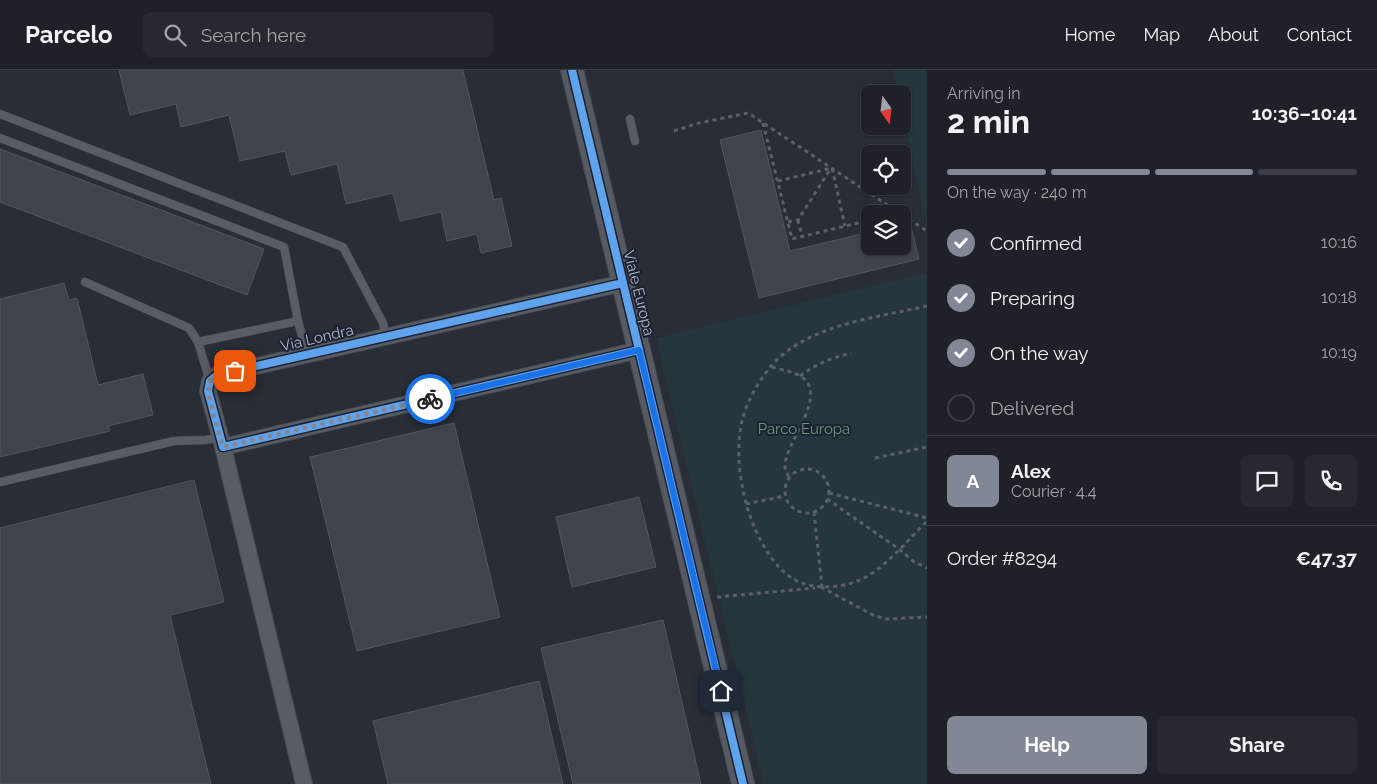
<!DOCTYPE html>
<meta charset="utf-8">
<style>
body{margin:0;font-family:Raleway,sans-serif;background:#262a30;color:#f1f3f6;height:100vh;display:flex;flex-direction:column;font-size:19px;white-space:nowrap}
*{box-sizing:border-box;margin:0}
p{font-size:16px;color:#a1a4a8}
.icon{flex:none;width:28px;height:28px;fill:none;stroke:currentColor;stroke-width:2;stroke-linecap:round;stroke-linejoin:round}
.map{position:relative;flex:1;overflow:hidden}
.sheet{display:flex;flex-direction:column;background:#1e2228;width:450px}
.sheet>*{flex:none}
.needle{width:32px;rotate:166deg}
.tools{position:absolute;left:861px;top:15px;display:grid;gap:10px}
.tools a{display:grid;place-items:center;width:50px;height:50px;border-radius:8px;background:#1e2228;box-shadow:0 1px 4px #0004,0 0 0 1px #3c3f45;font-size:25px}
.pin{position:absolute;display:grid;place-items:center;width:42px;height:42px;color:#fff;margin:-21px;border-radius:10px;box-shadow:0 2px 8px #0006}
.courier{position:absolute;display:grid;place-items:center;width:50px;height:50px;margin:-25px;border:4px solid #1a73e8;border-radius:50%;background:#fff;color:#222;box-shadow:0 1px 6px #0007}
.summary em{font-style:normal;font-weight:700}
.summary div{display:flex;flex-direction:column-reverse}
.summary{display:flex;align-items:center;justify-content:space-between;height:85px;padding:0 20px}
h1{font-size:32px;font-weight:700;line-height:38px}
.bar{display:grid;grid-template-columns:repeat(4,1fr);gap:8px 5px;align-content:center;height:60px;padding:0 20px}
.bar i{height:6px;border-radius:4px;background:#3c3f45}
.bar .current{background:#828795}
.bar p{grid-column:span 4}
.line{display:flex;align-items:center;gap:12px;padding:0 20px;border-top:1px solid #3c3f45}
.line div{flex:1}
.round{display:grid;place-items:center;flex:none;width:52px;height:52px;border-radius:8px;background:#262a30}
ol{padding:0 20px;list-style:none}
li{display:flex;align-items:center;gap:15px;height:55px}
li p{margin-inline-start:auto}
li .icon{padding:5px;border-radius:50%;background:#828795;color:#fff;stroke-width:4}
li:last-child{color:#a1a4a8}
li i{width:28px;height:28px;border:2px solid #3c3f45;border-radius:50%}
.button{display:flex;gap:10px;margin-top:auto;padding:10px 20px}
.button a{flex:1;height:58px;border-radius:8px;background:#828795;color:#fff;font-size:20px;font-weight:700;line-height:58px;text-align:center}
.button a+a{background:#262a30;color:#f1f3f6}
header{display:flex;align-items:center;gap:30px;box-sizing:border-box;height:70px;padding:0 25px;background:#1e2228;border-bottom:1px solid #3c3f45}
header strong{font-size:24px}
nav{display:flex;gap:28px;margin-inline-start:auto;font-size:18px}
.search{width:350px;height:45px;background:#262a30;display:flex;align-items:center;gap:12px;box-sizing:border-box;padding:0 18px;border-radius:8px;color:#a1a4a8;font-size:19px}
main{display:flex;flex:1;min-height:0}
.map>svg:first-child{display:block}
</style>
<header>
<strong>Parcelo</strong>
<div class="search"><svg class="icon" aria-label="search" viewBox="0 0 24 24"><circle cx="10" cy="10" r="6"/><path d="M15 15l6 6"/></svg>Search here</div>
<nav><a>Home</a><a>Map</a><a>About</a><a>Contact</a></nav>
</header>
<main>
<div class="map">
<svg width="927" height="714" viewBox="0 0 927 714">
<rect width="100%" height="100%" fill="#282d36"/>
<g fill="#25373c">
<polygon points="893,0 927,0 927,160 903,44 902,24 898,24"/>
<polygon points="927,203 927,714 764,714 656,268"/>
</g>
<g fill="#3f444c" stroke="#50555e">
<polygon points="119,0 463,0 494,130 501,128 512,176 481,183 477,164 447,171 441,142 400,151 393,123 346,134 337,94 291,105 285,81 240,91 229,45 181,57 176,34 130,45"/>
<polygon points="761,60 790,181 870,162 870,176 902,176 902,154 910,152 919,189 759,228 720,70"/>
<polygon points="0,79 264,179 247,225 0,132"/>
<polygon points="64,213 69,230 77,228 98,315 143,304 153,345 108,356 110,361 0,387 0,229"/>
<polygon points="454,353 500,547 357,581 310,387"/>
<polygon points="194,410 224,532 170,545 211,714 0,714 0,458"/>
<polygon points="639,427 656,497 572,517 556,447"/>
<polygon points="663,550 701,714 573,714 541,578"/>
<polygon points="539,611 563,714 388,714 373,651"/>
</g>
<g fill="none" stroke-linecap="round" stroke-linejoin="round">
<g stroke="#44484f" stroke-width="9">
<g id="lane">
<polyline points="0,44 343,177 383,253 386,266"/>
<polyline points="630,49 635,71"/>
<polyline points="0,68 284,177 298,251 198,272 210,311"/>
<polyline points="85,212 189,258 198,272"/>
<polyline points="298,251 307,284"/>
<polyline points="0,412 174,371 206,370 220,367"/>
</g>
</g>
<g stroke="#44484f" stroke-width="18">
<g id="street">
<polyline points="623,213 217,305 210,311 208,321 223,377 639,280"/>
<polyline points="223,377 304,714"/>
</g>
</g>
<g stroke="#44484f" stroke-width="24">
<polyline id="secondary" points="572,0 743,714"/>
</g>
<g stroke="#5b6068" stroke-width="3" stroke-dasharray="4 4" stroke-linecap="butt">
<polyline points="763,53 792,169 870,150"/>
<polyline points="674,61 699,53 748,43 901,144"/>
<polyline points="778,111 832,98 845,156"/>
<polyline points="902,145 927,161"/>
<polyline points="798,150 802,166"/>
<polyline points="788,152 798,150 831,98"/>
<path d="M927 236C879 247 820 253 781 286 765 300 749 326 743 347 730 393 748 469 784 502 804 521 838 520 862 509 884 499 910 468 927 451"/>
<path d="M772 297C782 300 794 302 802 307 829 327 784 373 785 397 785 400 788 405 789 408"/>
<path d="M800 306C816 294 831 288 851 283"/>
<polyline points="875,388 927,377"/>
<circle cx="807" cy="421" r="22"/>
<polyline points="829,423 927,448"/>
<polyline points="827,429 899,479 913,491 927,498"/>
<polyline points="746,434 785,426"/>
<polyline points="814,442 822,517"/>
<polyline points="821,517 873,545 886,549 927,547"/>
<polyline points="717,527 815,518"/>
</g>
<use href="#lane" stroke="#585c64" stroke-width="8"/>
<use href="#street" stroke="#585c64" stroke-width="16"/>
<use href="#secondary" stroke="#575a62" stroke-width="22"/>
<g stroke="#1b2231" stroke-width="11">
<g id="cycleway">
<polyline points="572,0 743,714"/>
<polyline points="623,213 217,305 210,311 208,321 223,377 639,280"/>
</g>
</g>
<use href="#cycleway" stroke="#60a3ed" stroke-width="8"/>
</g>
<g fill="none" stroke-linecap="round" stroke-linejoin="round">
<path stroke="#828795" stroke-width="5" stroke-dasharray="0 9" d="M235 301C227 302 215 303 210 311 204 322 220 364 223 377L430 329"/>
<polyline stroke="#1a73e8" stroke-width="6" points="430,329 639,280 721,621"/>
</g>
<g text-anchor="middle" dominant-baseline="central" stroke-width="4" stroke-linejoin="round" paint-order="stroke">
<g font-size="15" fill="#b2b8c8" stroke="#1b2231">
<text transform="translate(639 223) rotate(76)">Viale Europa</text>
<text transform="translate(317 268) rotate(-13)">Via Londra</text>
</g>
<g font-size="15" fill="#689978" stroke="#1b2231">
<text x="804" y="359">Parco Europa</text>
</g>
</g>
</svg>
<div class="tools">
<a><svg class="needle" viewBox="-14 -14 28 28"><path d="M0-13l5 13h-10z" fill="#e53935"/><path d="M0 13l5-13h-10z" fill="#a1a4a8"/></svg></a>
<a><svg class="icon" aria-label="locate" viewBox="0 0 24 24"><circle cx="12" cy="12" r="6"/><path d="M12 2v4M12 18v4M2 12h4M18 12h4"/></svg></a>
<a><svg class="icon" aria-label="layers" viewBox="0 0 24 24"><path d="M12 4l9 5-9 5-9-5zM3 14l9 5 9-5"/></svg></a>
</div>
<div class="pin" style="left:235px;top:301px;background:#ea580c"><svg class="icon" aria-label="bag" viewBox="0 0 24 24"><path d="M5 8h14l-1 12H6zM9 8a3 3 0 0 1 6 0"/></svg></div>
<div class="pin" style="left:721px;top:621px;background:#1f2937"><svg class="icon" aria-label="home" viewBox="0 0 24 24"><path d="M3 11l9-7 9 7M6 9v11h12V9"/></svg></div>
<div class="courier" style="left:430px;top:329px"><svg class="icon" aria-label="bike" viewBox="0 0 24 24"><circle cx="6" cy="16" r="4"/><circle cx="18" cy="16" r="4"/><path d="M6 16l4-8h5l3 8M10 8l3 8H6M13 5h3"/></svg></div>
</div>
<section class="sheet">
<div class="summary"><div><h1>2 min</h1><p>Arriving in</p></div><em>10:36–10:41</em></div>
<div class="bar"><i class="current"></i><i class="current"></i><i class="current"></i><i></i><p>On the way · 240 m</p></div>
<ol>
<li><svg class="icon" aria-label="check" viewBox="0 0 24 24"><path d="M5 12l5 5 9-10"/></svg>Confirmed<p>10:16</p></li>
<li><svg class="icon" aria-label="check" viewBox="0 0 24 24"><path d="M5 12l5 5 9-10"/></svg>Preparing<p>10:18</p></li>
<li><svg class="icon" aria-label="check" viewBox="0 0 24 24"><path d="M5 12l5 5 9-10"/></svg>On the way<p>10:19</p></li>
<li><i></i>Delivered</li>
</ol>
<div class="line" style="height:90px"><b class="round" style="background:#828795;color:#fff">A</b><div><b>Alex</b><p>Courier · 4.4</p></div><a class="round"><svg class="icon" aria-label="chat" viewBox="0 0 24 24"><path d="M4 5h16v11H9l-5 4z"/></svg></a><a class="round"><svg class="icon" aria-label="phone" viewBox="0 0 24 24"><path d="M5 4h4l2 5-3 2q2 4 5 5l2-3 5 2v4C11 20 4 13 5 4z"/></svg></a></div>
<div class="line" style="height:65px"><div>Order #8294</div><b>€47.37</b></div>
<div class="button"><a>Help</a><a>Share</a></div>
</section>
</main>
